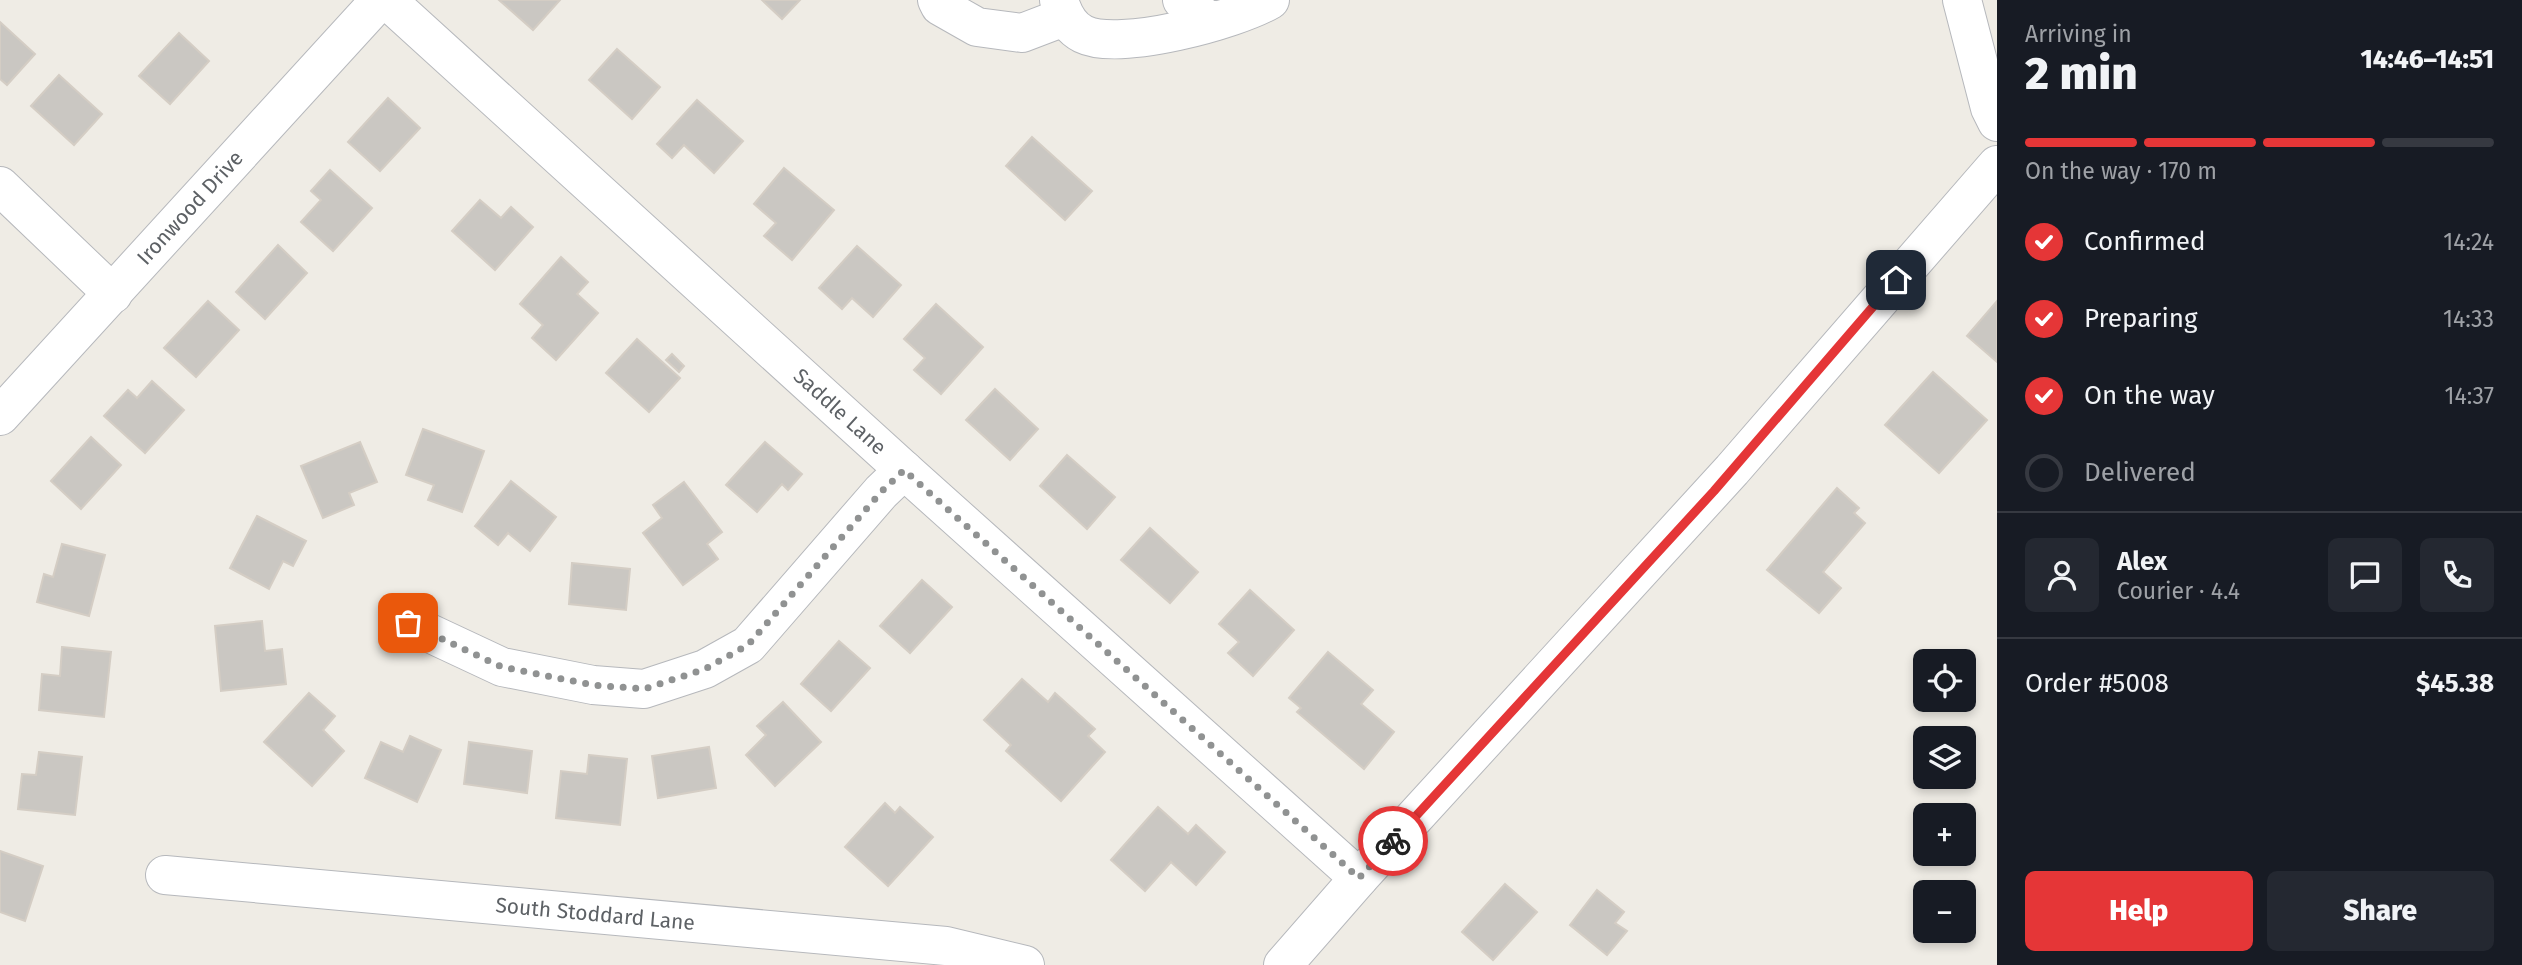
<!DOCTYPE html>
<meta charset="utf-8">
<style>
body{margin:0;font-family:"Fira Sans",sans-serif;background:#242831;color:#f1f3f6;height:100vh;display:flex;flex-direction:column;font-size:26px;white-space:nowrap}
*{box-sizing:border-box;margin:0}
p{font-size:23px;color:#9ea1a6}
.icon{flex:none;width:38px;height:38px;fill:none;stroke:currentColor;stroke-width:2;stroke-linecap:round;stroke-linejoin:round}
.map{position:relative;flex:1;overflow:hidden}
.details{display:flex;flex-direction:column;background:#171b24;width:525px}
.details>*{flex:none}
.fabs{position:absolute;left:1913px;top:649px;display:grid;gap:14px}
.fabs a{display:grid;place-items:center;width:63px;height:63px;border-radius:10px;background:#171b24;box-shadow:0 4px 10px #0003;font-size:35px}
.pin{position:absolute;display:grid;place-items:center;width:60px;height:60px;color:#fff;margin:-30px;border-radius:14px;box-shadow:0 4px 10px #0006}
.courier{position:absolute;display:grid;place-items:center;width:70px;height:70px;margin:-35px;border:5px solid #e53637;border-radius:50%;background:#fff;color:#222;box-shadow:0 2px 9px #0007}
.summary em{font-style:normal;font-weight:800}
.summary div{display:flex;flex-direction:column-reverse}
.summary{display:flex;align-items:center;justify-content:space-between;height:119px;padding:0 28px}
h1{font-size:46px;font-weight:800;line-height:52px}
.bar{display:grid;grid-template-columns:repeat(4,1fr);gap:10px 7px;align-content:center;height:84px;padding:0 28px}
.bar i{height:9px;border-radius:5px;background:#363941}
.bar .on{background:#e53637}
.bar p{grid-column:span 4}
.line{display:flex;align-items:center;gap:18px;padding:0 28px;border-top:2px solid #363941}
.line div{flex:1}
.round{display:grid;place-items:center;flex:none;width:74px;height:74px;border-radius:10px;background:#242831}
ol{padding:0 28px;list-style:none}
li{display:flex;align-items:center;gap:21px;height:77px}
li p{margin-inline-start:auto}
li .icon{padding:7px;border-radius:50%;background:#e53637;color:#fff;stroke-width:4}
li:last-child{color:#9ea1a6}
li i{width:38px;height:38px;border:4px solid #363941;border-radius:50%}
.cta{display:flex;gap:14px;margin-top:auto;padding:14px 28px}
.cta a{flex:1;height:80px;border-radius:10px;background:#e53637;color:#fff;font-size:28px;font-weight:800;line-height:80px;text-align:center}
.cta a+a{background:#242831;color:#f1f3f6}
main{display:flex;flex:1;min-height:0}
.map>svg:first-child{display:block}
</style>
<main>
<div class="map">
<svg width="1997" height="965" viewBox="0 0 1997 965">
<rect width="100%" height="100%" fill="#efece5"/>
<g fill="#cac7c2" stroke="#d4cdc4" stroke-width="2">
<polygon points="499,0 560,0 533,30"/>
<polygon points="762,0 800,0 782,19"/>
<polygon points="0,22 35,54 7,85 0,79"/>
<polygon points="179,33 209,61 170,104 139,76"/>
<polygon points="617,49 660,87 632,119 589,80"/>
<polygon points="59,75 102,114 74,145 31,106"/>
<polygon points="388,98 420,128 380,171 348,142"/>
<polygon points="697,100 743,141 714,173 684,145 672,158 657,144"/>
<polygon points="1032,137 1092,191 1065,220 1006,166"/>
<polygon points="784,168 834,210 792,260 764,236 776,223 754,204"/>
<polygon points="330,170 372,208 333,251 301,222 321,200 311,191"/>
<polygon points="480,200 501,218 511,207 533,227 495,270 452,231"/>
<polygon points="278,245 307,273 265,319 236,292"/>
<polygon points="857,246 901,285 873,317 852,298 842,309 819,288"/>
<polygon points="561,257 588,282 577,294 598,313 556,360 532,338 543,325 520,304"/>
<polygon points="208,301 239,330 196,377 164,348"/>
<polygon points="1997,301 1997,362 1967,336"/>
<polygon points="936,304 983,347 941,394 914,370 925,358 904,339"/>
<polygon points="637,339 680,378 649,412 606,373"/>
<polygon points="672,354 684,366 679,372 666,360"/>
<polygon points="1933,372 1987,420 1939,473 1885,425"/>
<polygon points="152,381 184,410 145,453 104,416 128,390 137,398"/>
<polygon points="995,389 1038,429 1010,460 966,420"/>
<polygon points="423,429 484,451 462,512 428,500 434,485 406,475"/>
<polygon points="91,437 121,465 81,509 51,481"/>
<polygon points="360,442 377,482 349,493 354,505 323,518 301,466"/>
<polygon points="765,442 802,474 788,490 782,484 757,512 726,485"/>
<polygon points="1067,455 1115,497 1087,529 1040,486"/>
<polygon points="511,481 556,517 530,551 508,533 498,545 475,526"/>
<polygon points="684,482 722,532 707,544 718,559 683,585 643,533 662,518 653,505"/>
<polygon points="1837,488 1859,508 1854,513 1865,523 1823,572 1841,588 1819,613 1767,570"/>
<polygon points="257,516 306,541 293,566 283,561 269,589 230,568"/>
<polygon points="1150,528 1198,572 1170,603 1121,560"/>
<polygon points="62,544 105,555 89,616 37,602 44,574 53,577"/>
<polygon points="572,563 630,569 626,610 569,604"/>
<polygon points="922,580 952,607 910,653 880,626"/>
<polygon points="1250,590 1294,630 1253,676 1228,653 1239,642 1219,624"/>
<polygon points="262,621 265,651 282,649 286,684 221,691 215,626"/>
<polygon points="839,641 870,668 831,711 801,684"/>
<polygon points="62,647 111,652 104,717 39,710 42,674 60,676"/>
<polygon points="1328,652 1373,690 1361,704 1394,732 1364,769 1297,712 1301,708 1289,698"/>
<polygon points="1022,679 1048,702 1055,693 1095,729 1088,736 1105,752 1061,801 1006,751 1011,745 984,720"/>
<polygon points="309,693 335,716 323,730 344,751 312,786 264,742"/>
<polygon points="783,702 821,742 775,786 746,755 766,735 757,726"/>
<polygon points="410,736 441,750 417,802 365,778 381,742 403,752"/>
<polygon points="469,742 532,751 527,793 464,784"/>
<polygon points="709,747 716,788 658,798 652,756"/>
<polygon points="39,752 82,757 75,815 18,809 22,774 36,775"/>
<polygon points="589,755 627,759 620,825 556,818 561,771 587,774"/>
<polygon points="885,803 895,813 900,807 933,837 888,886 845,847"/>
<polygon points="1158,807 1188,834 1196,825 1225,852 1196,885 1171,862 1145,891 1111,860"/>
<polygon points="0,851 43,866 25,921 0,912"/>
<polygon points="1505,884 1537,912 1493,960 1462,932"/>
<polygon points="1597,890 1624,912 1615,923 1627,931 1607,955 1570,925"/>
</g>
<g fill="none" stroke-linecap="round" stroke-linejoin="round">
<g stroke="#b6b8bc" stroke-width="40">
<g id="minor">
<path id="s1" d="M387 0 904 470 1359 878"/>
<polyline points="937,0 940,6 977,27 1022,33 1064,17"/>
<path d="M1059 0C1063 14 1069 27 1083 34 1119 52 1236 20 1270 0"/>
<polyline points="1182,0 1204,17 1215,21"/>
<polyline points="1962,0 1990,108 1997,122"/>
<polyline points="0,186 113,294"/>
<path id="s2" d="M0 416 380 0"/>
<polyline points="408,623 502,667 593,685 644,689 705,669 748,645 881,492 904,470"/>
<path id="s3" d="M165 875 946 946 1025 965"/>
<polyline points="1283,965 1359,878 1732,470 1997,165"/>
</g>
</g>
<use href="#minor" stroke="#fff" stroke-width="38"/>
</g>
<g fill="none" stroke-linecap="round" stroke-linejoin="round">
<polyline stroke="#909292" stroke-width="7" stroke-dasharray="0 12.6" points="408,623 502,667 593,685 644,689 705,669 748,645 881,492 904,470 1359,878 1393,841"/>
<polyline stroke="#e53637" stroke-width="9" points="1393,841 1714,491 1896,280"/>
</g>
<g text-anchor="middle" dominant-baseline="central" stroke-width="5" stroke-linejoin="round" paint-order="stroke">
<g font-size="21" fill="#5d6165" stroke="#fff">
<text stroke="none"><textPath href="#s2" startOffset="282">Ironwood Drive</textPath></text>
<text stroke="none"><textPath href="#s1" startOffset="612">Saddle Lane</textPath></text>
<text stroke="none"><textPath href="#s3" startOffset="432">South Stoddard Lane</textPath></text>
</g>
</g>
</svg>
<div class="fabs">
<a><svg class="icon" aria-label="locate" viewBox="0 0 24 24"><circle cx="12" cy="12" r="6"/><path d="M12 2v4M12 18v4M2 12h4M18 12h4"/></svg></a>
<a><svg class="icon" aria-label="layers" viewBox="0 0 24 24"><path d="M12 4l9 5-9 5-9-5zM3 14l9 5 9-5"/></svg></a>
<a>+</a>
<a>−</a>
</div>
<div class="pin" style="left:408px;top:623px;background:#ea580c"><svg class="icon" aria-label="bag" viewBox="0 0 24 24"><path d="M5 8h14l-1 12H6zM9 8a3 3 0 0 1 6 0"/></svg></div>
<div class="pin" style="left:1896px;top:280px;background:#1f2937"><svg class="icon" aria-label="home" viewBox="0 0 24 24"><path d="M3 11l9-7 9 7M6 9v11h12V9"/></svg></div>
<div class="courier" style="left:1393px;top:841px"><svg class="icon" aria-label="bike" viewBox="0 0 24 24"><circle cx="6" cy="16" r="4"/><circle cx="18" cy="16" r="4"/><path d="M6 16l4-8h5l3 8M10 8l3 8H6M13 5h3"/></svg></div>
</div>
<section class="details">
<div class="summary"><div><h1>2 min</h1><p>Arriving in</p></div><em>14:46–14:51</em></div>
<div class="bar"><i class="on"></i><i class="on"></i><i class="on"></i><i></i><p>On the way · 170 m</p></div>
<ol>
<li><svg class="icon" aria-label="check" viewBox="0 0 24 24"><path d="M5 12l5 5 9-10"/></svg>Confirmed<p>14:24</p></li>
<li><svg class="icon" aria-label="check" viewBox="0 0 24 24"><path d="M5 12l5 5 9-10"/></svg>Preparing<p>14:33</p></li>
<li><svg class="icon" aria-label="check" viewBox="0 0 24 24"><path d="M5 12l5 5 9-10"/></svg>On the way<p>14:37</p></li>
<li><i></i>Delivered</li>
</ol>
<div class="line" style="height:126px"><a class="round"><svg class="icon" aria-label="person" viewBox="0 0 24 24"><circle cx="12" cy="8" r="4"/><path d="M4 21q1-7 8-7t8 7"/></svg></a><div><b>Alex</b><p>Courier · 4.4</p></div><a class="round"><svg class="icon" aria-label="chat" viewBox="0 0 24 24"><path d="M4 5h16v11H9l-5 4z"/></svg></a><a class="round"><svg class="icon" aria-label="phone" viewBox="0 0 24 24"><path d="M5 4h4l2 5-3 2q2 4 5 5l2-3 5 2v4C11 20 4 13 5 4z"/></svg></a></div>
<div class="line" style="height:91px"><div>Order #5008</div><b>$45.38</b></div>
<div class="cta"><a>Help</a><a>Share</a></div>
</section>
</main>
